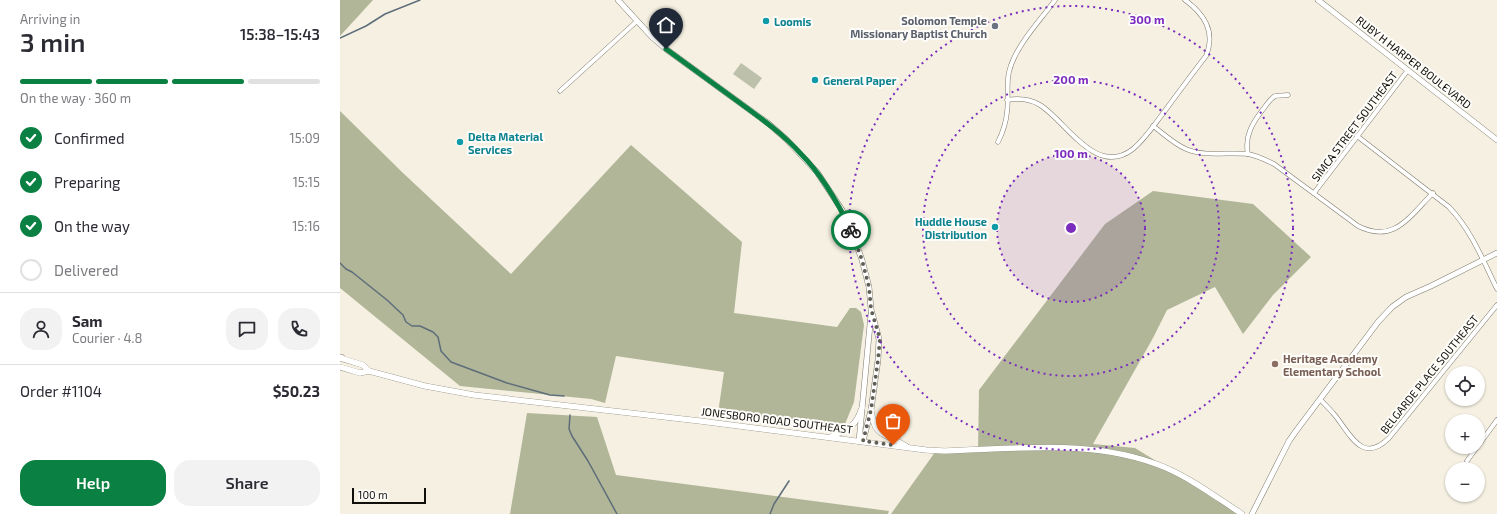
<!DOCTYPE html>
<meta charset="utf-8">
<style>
body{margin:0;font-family:"Exo 2",sans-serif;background:#f2f2f3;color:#2b2b33;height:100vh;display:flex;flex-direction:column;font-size:15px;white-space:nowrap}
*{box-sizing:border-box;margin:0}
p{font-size:13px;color:#7c7c81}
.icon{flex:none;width:22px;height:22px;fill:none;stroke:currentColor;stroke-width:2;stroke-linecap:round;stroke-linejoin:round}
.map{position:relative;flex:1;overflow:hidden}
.drawer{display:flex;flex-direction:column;background:#fff;width:340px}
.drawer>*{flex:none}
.controls{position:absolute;left:1105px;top:366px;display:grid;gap:8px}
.controls a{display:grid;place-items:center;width:40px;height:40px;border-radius:50%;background:#fff;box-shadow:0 1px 3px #0004;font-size:20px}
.scale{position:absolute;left:12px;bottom:10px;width:74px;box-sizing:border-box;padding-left:4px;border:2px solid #110f0a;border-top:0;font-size:11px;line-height:14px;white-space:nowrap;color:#110f0a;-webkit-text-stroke:3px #fefdfa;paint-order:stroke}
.pin{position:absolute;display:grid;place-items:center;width:34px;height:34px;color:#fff;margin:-41px -17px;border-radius:50% 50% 50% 0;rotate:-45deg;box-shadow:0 0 4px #0007}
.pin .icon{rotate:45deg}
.courier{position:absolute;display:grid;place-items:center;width:40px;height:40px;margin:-20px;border:3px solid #0b8043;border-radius:50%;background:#fff;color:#222;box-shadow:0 1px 5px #0007}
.headline em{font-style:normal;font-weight:600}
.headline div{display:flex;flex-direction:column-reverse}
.headline{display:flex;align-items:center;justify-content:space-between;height:68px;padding:0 20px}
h1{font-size:26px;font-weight:600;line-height:30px}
.bar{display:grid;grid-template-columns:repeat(4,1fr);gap:6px 4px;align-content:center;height:48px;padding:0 20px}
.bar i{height:5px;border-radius:3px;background:#e1e1e2}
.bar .on{background:#0b8043}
.bar p{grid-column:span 4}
.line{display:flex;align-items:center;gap:10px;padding:0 20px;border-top:1px solid #e1e1e2}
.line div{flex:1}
.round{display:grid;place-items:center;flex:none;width:42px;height:42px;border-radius:16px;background:#f2f2f3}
ol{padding:0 20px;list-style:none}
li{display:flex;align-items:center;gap:12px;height:44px}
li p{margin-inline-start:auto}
li .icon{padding:4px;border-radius:50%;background:#0b8043;color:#fff;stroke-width:4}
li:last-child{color:#7c7c81}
li i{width:22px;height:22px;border:2px solid #e1e1e2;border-radius:50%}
.button{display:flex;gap:8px;margin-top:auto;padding:8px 20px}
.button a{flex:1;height:46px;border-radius:16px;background:#0b8043;color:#fff;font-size:16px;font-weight:600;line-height:46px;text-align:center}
.button a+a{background:#f2f2f3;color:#2b2b33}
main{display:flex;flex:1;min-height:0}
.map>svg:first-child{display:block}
</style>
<main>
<section class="drawer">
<div class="headline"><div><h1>3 min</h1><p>Arriving in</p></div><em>15:38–15:43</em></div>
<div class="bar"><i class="on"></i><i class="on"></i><i class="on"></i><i></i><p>On the way · 360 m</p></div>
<ol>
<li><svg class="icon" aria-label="check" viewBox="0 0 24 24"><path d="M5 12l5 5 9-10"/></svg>Confirmed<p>15:09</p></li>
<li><svg class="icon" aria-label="check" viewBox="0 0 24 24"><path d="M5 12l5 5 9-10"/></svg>Preparing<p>15:15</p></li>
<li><svg class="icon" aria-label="check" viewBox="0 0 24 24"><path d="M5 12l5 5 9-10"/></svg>On the way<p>15:16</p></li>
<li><i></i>Delivered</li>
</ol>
<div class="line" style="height:72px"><a class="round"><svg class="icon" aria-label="person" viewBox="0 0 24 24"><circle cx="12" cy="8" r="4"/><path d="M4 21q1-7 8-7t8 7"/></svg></a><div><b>Sam</b><p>Courier · 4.8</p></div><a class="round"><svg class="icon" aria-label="chat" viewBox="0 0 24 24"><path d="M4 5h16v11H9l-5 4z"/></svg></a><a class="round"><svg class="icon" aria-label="phone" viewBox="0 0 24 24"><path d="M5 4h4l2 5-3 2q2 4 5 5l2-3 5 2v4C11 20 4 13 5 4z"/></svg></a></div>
<div class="line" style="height:52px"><div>Order #1104</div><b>$50.23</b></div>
<div class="button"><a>Help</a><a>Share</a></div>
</section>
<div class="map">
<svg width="1157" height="514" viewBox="0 0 1157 514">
<rect width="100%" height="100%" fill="#f5f0e1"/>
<polygon fill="#bdc1ac" points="401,63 422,78 414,89 393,74"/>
<g fill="#b1b698">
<polygon points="0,0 33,0 0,36"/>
<polygon points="0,111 63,173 171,274 291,145 402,242 394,313 497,327 510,308 516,308 521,312 524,325 514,402 505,424 378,413 384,372 276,356 265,403 251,399 120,386 0,288"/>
<polygon points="813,191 913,204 971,257 933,295 903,334 875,287 827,310 813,338 753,444 795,448 902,514 551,514 598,448 638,451 639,390 765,224"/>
<polygon points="187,413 257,417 276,475 549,511 548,514 170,514"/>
</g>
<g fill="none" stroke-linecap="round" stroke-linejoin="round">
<g stroke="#5d6d7a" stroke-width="1.5">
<polyline points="0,38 26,26 45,14 80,0"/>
<polyline points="0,263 6,269 12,272 47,300 63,315 66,322 72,326 80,326 93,332 98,337 101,351 111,362 167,383 210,395 224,396"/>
<polyline points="230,415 229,429 232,436 248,461 277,514"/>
<polyline points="430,514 434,504 449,481"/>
</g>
<g stroke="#7d796c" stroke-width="5">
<g id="minor">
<polyline points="220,91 297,21"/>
<path d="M667 100C679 98 690 99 700 105 726 121 756 178 793 149 805 139 814 125 824 112 838 93 852 74 866 56 876 31 864 14 845 0"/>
<path d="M813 126C824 134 834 144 846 149 865 157 889 152 908 154 918 156 926 160 934 164L1018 226C1054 244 1069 217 1093 193"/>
<path d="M1017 136 1109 207C1131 230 1143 260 1157 289"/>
<path d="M658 142C663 132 666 123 667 112 669 99 666 85 669 72 675 46 700 21 715 0"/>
<path d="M908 154C904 136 913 122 924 108 927 104 930 99 935 96 938 95 944 96 948 95"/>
<polyline points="974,193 1068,70"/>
<path d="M980 399C984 404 989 408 993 413 1009 431 1021 466 1049 438L1157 305"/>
<polyline points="1138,446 1157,420"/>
<polyline points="1127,461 1137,447"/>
</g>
</g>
<g stroke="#7d796c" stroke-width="6">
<g id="tertiary">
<polyline points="278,0 312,37 326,49 429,124 446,139 477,172 502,210 513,235 522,260 529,287 531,309 539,339 538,360 531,410 523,441"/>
<polyline points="978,0 1157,140"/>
<polyline points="519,441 531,314"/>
<polyline points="912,514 949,441 956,431 1038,322 1052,307 1066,297 1091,286 1157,253"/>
</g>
</g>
<g stroke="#7d796c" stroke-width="6">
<g id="secondary">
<polyline points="0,358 23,365 29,371"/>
<path d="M0 367 20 373 29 371 85 386 134 395 360 421 586 450 604 451C677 449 754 438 824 467 852 479 876 497 902 514"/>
<path d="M531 410C535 439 544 432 566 446"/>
<path d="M492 436C509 429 516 426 522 408"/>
</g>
</g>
<g stroke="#7d796c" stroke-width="8">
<polyline id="motorway" points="0,358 1,358"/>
</g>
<use href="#minor" stroke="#fff" stroke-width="4"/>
<use href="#tertiary" stroke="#fff" stroke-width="5"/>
<use href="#secondary" stroke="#fff" stroke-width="5.5"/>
<use href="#motorway" stroke="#fff" stroke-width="7"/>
</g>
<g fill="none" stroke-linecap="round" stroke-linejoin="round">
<polyline stroke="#615e55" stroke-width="4" stroke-dasharray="0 7.2" points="511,230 522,260 529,287 531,309 540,339 538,360 531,410 523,441 553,445"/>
<path stroke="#0b8043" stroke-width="5" d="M326 49C351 67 375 85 400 103 422 119 443 134 461 154 483 176 498 203 511 230"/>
</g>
<circle cx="731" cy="228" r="74" fill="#7b2cbf" fill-opacity=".12"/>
<g fill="none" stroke="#7b2cbf" stroke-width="2" stroke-dasharray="2 4">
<circle cx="731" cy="228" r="74"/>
<circle cx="731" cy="228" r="148"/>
<circle cx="731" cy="228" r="222"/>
</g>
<g fill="#0f9aa8" stroke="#fefdfa" stroke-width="1.5">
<circle cx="426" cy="21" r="4"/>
<circle cx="475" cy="80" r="4"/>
<circle cx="120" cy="142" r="4"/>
<circle cx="655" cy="227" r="4"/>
</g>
<circle fill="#6b7280" stroke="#fefdfa" stroke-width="1.5" cx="655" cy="26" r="4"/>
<circle fill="#8d6e63" stroke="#fefdfa" stroke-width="1.5" cx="935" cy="364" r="4"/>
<g text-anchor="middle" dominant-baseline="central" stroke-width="4" stroke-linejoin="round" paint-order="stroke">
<g font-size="11" font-weight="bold" fill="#5b616d" stroke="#fefdfa" text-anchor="end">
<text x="647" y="20">Solomon Temple<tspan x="647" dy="13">Missionary Baptist Church</tspan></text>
</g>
<g font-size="11" font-weight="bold" fill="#0d838f" stroke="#fefdfa" text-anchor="start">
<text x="434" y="21">Loomis</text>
<text x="483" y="80">General Paper</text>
<text x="128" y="136">Delta Material<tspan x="128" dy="13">Services</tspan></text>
<text x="647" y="221" text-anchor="end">Huddle House<tspan x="647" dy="13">Distribution</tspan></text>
</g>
<g font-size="11" fill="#110f0a" stroke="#fefdfa">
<text transform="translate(1074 62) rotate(38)">RUBY H HARPER BOULEVARD</text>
<text transform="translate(1014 126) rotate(-53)">SIMCA STREET SOUTHEAST</text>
<text transform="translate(1089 374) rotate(-51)">BELGARDE PLACE SOUTHEAST</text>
<text transform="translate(437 420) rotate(7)">JONESBORO ROAD SOUTHEAST</text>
</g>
<g font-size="11" font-weight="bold" fill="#785e54" stroke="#fefdfa" text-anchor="start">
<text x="943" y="358">Heritage Academy<tspan x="943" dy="13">Elementary School</tspan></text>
</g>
</g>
<circle cx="731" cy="228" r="6" fill="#7b2cbf" stroke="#fefdfa" stroke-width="2"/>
<g font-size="12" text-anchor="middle" font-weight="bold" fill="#7b2cbf" stroke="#fefdfa" stroke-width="4" stroke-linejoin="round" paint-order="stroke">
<text x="807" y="24">300 m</text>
<text x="731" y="84">200 m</text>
<text x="731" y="158">100 m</text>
</g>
</svg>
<div class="controls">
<a><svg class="icon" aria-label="locate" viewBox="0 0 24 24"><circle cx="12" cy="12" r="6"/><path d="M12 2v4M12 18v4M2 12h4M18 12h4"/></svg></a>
<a>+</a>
<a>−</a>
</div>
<div class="scale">100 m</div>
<div class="pin" style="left:553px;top:445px;background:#ea580c"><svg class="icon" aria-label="bag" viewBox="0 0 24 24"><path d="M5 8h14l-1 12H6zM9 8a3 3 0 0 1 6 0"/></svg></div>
<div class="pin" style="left:326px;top:49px;background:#1f2937"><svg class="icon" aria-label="home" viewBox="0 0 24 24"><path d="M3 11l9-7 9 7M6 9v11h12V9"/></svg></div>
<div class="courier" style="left:511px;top:230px"><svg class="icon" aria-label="bike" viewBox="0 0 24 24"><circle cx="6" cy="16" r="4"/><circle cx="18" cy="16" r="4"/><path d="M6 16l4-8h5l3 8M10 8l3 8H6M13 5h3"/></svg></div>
</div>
</main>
